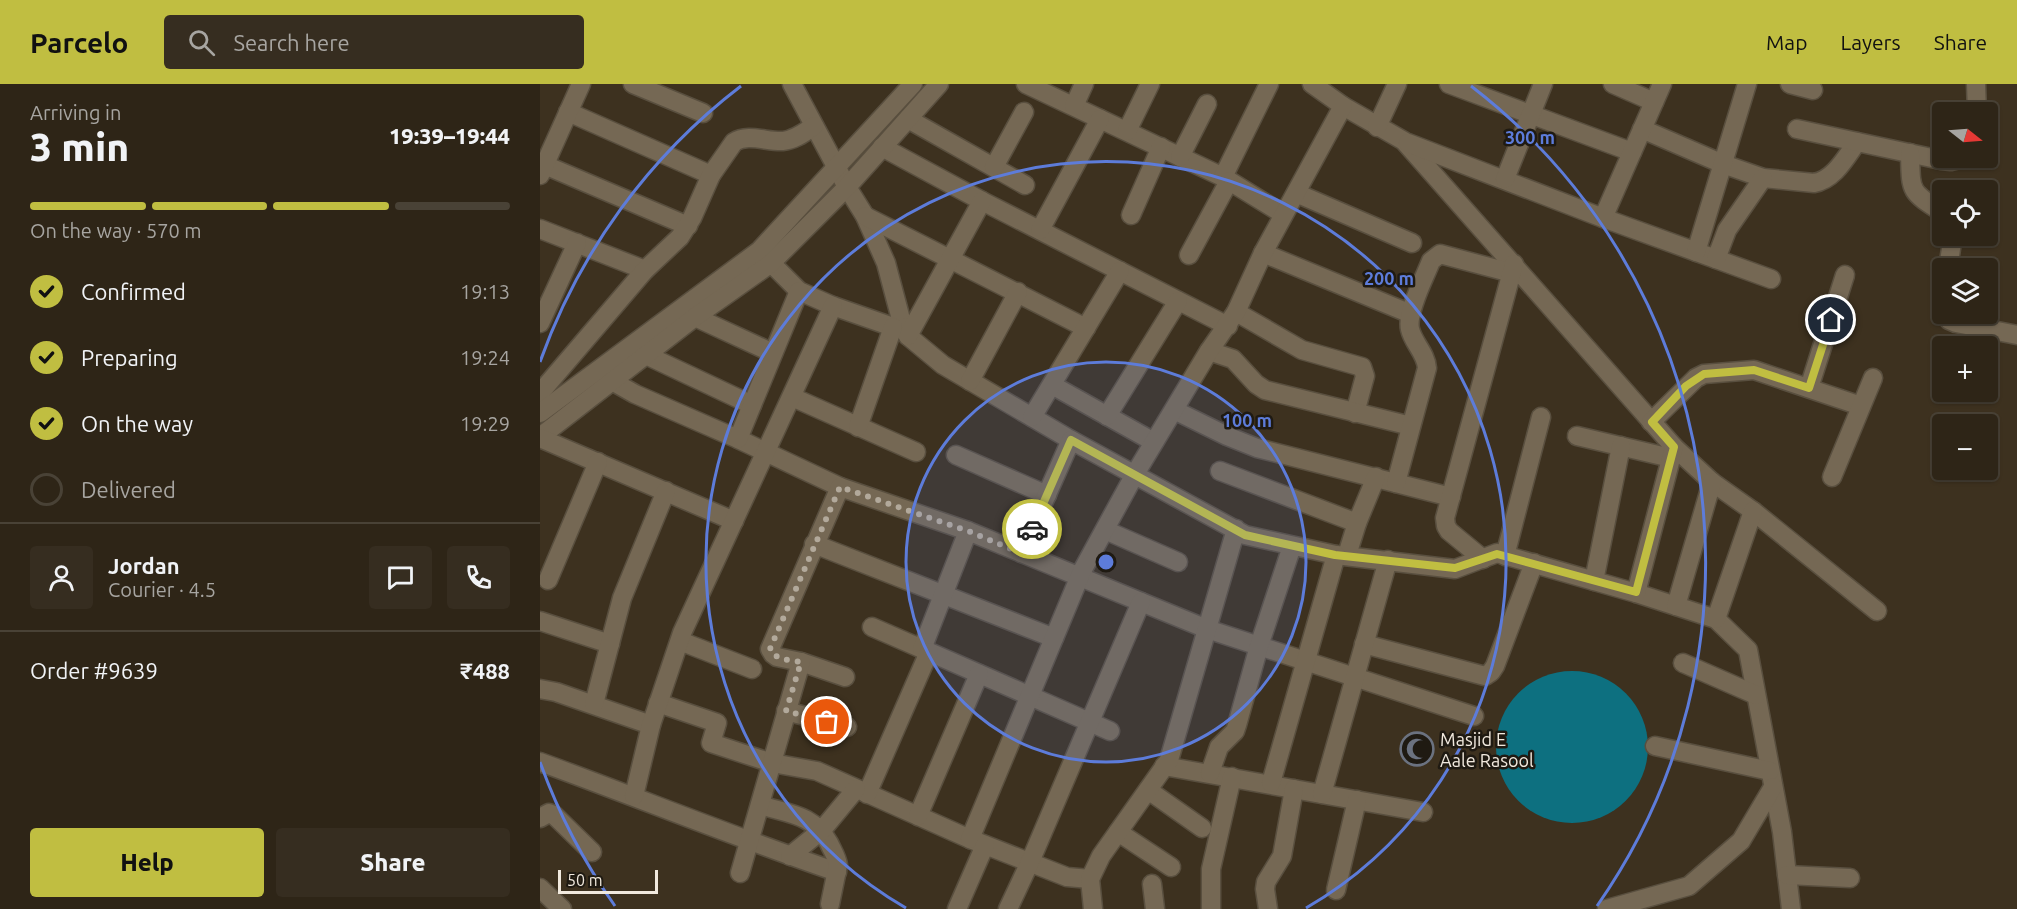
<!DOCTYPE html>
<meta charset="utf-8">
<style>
body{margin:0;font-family:Ubuntu,sans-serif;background:#362d20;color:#f1f3f6;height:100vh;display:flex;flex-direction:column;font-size:22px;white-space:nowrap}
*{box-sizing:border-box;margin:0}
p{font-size:20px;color:#a7a5a1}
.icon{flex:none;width:33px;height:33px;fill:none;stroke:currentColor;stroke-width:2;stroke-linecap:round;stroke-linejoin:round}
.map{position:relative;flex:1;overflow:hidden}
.side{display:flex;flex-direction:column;background:#2e2517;width:540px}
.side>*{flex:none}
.needle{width:39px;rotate:107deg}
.controls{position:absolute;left:1392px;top:18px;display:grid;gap:12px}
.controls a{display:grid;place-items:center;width:66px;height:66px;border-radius:6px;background:#2e2517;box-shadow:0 2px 4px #0004,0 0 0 2px #494236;font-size:30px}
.scale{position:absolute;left:18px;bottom:15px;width:100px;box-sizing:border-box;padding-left:6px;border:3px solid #f1e9de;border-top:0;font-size:16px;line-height:21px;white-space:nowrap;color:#f1e9de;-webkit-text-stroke:4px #1f1a12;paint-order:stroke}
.pin{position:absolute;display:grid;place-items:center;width:51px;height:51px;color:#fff;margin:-26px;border:3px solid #fff;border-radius:50%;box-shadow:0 2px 6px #0007}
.courier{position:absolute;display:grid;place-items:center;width:60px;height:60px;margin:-30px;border:4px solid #c0be41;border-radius:50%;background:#fff;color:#222;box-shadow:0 2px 8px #0007}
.overview em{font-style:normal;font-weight:800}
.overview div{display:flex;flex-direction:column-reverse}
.overview{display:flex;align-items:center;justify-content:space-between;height:102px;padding:0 30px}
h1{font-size:39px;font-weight:800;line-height:45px}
.bar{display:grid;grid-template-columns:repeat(4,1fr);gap:9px 6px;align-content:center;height:72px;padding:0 30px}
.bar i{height:8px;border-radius:4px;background:#494236}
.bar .current{background:#c0be41}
.bar p{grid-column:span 4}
.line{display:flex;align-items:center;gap:15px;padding:0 30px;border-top:2px solid #494236}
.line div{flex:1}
.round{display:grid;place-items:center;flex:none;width:63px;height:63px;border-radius:6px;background:#362d20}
ol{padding:0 30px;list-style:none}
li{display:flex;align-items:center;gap:18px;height:66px}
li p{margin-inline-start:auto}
li .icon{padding:6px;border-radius:50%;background:#c0be41;color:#111;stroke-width:4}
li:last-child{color:#a7a5a1}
li i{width:33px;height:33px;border:3px solid #494236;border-radius:50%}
.cta{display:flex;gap:12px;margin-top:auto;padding:12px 30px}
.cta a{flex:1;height:69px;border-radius:6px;background:#c0be41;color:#111;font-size:24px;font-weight:800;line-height:69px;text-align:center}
.cta a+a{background:#362d20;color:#f1f3f6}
header{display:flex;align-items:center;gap:36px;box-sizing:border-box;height:84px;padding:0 30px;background:#c0be41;color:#111}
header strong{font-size:28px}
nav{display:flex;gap:33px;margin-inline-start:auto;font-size:21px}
.search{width:420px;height:54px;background:#362d20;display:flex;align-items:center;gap:15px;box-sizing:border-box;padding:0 21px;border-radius:6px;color:#a7a5a1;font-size:22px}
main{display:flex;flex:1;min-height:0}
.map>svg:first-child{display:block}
</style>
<header>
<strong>Parcelo</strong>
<div class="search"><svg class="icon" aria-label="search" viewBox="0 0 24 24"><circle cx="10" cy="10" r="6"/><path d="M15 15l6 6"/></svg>Search here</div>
<nav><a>Map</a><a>Layers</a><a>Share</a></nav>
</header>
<main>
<section class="side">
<div class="overview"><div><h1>3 min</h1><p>Arriving in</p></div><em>19:39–19:44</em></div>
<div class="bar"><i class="current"></i><i class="current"></i><i class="current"></i><i></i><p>On the way · 570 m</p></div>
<ol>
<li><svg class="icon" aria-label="check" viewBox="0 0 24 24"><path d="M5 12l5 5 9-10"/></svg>Confirmed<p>19:13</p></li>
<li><svg class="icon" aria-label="check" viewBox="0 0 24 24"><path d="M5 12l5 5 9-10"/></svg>Preparing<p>19:24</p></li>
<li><svg class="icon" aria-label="check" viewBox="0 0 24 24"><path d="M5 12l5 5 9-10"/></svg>On the way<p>19:29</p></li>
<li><i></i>Delivered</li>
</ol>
<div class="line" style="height:108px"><a class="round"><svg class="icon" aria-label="person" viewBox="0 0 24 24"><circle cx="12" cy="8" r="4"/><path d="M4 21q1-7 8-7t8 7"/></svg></a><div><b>Jordan</b><p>Courier · 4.5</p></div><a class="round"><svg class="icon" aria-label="chat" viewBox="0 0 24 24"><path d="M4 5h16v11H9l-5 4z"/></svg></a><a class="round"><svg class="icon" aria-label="phone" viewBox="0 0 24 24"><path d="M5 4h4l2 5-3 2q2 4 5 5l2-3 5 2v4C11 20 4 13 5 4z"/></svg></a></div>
<div class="line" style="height:78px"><div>Order #9639</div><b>₹488</b></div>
<div class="cta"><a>Help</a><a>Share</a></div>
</section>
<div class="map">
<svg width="1477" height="825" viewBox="0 0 1477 825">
<rect width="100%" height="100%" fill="#3d311f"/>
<circle fill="#0d7080" cx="1032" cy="663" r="76"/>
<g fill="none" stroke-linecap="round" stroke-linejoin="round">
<g stroke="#594f3f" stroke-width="21">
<g id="minor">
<polyline points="93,0 163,29"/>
<polyline points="252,0 307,103 325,132 346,179 363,243 368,252 403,281 531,356 705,451 796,471 915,485 957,469 1096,509 1176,535 1208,566 1242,748 1251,825"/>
<polyline points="486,0 683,93 743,130"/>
<polyline points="909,0 1092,68"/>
<polyline points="1073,0 1114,18"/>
<polyline points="1250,0 1273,6"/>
<polyline points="1436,0 1437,28"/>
<polyline points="534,22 544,0"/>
<polyline points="803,22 864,57 1134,363 1172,398 1213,427 1337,527"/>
<polyline points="28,28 171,91"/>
<polyline points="368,35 485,101"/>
<polyline points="837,43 857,0"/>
<path d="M1102 45 1183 80 1223 94 1274 99C1294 96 1306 73 1317 58"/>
<polyline points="1257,45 1401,76 1411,77 1424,74"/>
<polyline points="587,47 610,0"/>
<polyline points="868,59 1063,134 1231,195"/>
<polyline points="342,63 442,117 688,242"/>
<path d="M1370 69C1371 108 1369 107 1402 128"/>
<polyline points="640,73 667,20"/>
<polyline points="0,79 148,142"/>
<polyline points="454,83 484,28"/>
<polyline points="0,91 41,0"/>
<polyline points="683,93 729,0"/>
<polyline points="965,95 1003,0"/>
<polyline points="756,109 872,159"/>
<polyline points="591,131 621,63"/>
<polyline points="325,132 546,244"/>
<polyline points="1063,134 1122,0"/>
<polyline points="0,145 105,186"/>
<polyline points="500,146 560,35"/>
<polyline points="1156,168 1207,0"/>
<polyline points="723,169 871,230"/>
<polyline points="222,170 259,207 293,222 353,243 363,243"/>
<polyline points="649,171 689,97"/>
<polyline points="1176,175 1187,146 1223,94"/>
<polyline points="1408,184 1413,152"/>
<polyline points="696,228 762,266 822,283 825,292 815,329"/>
<polyline points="1404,230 1409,236 1416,239 1477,251"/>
<polyline points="155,233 233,269"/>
<polyline points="0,239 37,159"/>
<polyline points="368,252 442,117"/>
<polyline points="669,267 693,275 716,300 725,306 871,342"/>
<polyline points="106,271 212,321"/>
<polyline points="72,297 95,310 198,355 300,403 428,447 667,545 934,632"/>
<polyline points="430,297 478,208"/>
<polyline points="512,301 614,358"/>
<polyline points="1269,304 1305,191"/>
<path d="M0 309 105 186 140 153 152 134 171 91 194 58C208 49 227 58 243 57 255 56 265 48 274 42"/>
<polyline points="252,313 376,368"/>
<polyline points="634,326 687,352 717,364 911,413"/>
<polyline points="0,329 219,167 373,0"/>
<polyline points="567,332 638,217"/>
<polyline points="492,333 580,187"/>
<polyline points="1111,338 1156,294 1164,290 1214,286 1321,322"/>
<polyline points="318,343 353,243"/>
<polyline points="1037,352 1131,374"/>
<polyline points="0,353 155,233 230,180 307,103 399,0"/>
<polyline points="0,354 194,437"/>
<polyline points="198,355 259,207"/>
<polyline points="416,371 507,411"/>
<polyline points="680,387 817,439"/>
<polyline points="1292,393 1333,294"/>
<path d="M856 399 887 284C886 269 873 259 870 245 866 228 885 193 891 177L900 170 972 189"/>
<polyline points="300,403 230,565 233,570 237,573 261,578 305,593"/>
<polyline points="565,446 638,478"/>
<polyline points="274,460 514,554"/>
<polyline points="481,469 531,356"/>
<polyline points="807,471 817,439 836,393"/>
<polyline points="965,472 1001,333"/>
<polyline points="943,475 909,447 906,442 905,434 974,180"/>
<polyline points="8,496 58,378"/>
<polyline points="1054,497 1081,362"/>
<polyline points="1096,509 1134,363"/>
<polyline points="1136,522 1172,398"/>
<polyline points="1176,535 1213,427"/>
<polyline points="0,537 70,560"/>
<polyline points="332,543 570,647"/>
<polyline points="140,557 212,585"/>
<polyline points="824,560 945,592 951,588 955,582 994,479"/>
<polyline points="382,565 428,447"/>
<polyline points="1143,579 1216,611"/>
<polyline points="0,605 16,608 111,641"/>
<polyline points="118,619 177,639 171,659 232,679 277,687 430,755 527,793 550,795"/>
<polyline points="54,620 82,514 126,407"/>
<polyline points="246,627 307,643"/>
<polyline points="1115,662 1230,687"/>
<path d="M0 678C99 714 197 754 297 788"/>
<polyline points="624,682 883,728"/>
<polyline points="670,689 679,663 695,647 697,641 719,562 752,462"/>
<polyline points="731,699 796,471"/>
<polyline points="608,706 662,744"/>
<polyline points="327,710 389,568"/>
<polyline points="782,710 848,476"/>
<polyline points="94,712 111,641 142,549 293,222"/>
<path d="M220 721C249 730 273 730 289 759 292 766 297 773 298 781L290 820"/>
<polyline points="378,732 439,590"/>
<polyline points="0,734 9,729 14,731 52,768"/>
<polyline points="578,748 631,783"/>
<polyline points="430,755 542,487 595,390 669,267 696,228 723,169 803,22 772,0"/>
<polyline points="250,772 282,746 316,705"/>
<polyline points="200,789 261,578"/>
<polyline points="1247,791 1310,794"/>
<polyline points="612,800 615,825"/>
<polyline points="0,804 22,825"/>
<polyline points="796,806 817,716"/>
<polyline points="417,825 445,761"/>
<polyline points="468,825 490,778 601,518"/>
<polyline points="553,825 550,795 561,772 629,676 696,445"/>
<polyline points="671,825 671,785 692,693"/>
<polyline points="728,825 725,805 726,798 742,772 754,705"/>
<polyline points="1067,825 1149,802 1201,757 1233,703"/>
</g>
</g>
<use href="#minor" stroke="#756854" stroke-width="18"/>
</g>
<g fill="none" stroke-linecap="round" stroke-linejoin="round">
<path stroke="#b2a99b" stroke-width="6" stroke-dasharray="0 10.8" d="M287 638 246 627 261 578C250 576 235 576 230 565L300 403 428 447 481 469 492 445"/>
<polyline stroke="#c0be41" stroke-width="8" points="492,445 531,356 705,451 795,471 915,484 957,470 1096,508 1134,363 1112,338 1146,302 1164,290 1214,286 1269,304 1291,236"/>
</g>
<circle cx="566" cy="478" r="200" fill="#5d7cda" fill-opacity=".12"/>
<g fill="none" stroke="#5d7cda" stroke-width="3">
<circle cx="566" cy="478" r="200"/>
<path d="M366 824A400 400 0 1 1 766 824"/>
<path d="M75 822A600 600 0 0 1 0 678M0 278A600 600 0 0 1 201 2M931 2A600 600 0 0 1 1057 822"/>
</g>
<defs>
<g id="mosque-ring" transform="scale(1.725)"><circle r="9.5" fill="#1f1a12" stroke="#6b7280" stroke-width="1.5"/><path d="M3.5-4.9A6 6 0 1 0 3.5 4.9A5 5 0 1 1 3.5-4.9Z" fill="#6b7280"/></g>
</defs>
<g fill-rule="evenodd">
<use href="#mosque-ring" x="877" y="665"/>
</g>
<g text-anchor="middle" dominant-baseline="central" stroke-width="5" stroke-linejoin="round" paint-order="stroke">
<g font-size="18" fill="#f1e9de" stroke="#1f1a12" text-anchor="start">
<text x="900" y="655">Masjid E<tspan x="900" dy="21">Aale Rasool</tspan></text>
</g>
</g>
<circle cx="566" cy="478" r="9" fill="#5d7cda" stroke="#1f1a12" stroke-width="3"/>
<g font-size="18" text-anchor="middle" font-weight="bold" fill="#5d7cda" stroke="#1f1a12" stroke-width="5" stroke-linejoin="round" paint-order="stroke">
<text x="990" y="60">300 m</text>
<text x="849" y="201">200 m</text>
<text x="707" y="343">100 m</text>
</g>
</svg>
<div class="controls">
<a><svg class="needle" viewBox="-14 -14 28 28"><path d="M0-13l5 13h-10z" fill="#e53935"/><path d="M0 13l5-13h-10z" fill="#a7a5a1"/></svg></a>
<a><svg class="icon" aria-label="locate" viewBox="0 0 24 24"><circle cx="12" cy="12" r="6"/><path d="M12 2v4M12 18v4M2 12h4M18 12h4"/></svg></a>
<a><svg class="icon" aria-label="layers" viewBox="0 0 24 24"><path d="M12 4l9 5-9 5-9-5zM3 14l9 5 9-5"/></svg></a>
<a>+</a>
<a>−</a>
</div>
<div class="scale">50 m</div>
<div class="pin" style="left:287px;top:638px;background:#ea580c"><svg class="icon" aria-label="bag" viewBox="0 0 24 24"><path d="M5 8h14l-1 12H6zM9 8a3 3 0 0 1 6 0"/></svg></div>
<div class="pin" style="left:1291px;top:236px;background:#1f2937"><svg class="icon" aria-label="home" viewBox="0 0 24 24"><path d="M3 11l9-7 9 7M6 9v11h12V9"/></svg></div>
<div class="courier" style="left:492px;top:445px"><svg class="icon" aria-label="car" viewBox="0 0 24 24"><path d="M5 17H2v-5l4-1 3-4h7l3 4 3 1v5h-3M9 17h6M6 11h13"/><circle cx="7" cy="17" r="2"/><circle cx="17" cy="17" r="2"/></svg></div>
</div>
</main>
